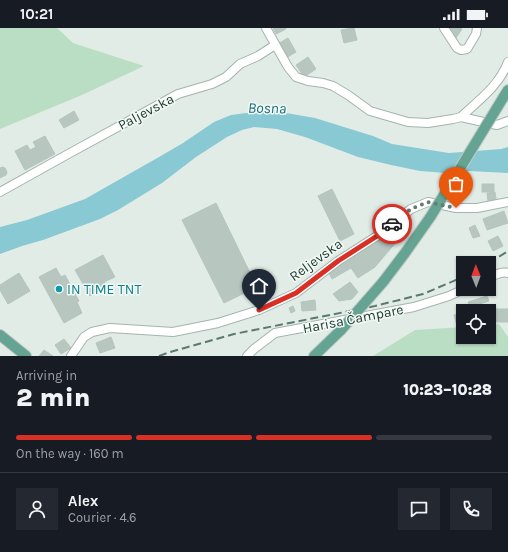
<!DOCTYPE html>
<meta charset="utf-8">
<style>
body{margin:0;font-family:Karla,sans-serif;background:#242831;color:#f1f3f6;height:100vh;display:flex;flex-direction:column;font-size:15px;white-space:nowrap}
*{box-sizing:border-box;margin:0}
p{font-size:13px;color:#9ea1a6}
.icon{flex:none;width:22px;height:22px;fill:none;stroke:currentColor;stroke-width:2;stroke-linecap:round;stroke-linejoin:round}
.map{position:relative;height:328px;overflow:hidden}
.side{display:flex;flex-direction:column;background:#171b24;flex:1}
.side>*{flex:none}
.needle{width:26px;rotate:359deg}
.tools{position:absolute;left:456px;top:228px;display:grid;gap:8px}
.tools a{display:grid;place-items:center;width:40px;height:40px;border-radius:0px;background:#171b24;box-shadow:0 1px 3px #0004;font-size:20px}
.pin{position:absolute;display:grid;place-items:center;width:34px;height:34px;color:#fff;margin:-41px -17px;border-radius:50% 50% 50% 0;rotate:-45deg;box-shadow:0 0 4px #0007}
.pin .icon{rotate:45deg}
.courier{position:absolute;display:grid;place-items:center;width:40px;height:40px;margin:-20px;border:3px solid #d93025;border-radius:50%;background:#fff;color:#222;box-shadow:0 1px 5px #0007}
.summary em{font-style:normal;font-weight:800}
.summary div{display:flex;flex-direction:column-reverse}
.summary{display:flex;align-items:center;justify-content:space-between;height:68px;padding:0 16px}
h1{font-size:26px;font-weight:800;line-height:30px}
.bar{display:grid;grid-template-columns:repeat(4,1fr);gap:6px 4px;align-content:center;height:48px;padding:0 16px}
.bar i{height:5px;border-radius:3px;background:#363941}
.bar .active{background:#d93025}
.bar p{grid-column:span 4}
.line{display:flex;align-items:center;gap:10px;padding:0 16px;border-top:1px solid #363941}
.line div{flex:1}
.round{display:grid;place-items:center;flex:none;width:42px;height:42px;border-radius:0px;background:#242831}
.status{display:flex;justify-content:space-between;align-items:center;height:28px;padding:0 20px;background:#171b24;direction:ltr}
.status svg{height:11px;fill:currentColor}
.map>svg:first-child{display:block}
</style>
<div class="status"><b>10:21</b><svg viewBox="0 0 49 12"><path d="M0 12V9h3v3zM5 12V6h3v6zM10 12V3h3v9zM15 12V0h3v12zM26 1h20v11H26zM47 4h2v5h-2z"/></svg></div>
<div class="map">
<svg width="508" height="328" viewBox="0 0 508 328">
<rect width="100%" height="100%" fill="#e2ece7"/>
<g fill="#badec3">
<polygon points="0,0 57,0 73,15 144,38 82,67 0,101"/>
<polygon points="499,296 508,309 508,328 373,328 415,302 463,299 463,309 489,309 489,297"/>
</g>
<polygon fill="#89c9d3" points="269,82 315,90 373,108 392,116 449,125 501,121 508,119 508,145 469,143 445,145 420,143 391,137 358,129 305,109 277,101 254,99 242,102 227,109 196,129 162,155 118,182 100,191 43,212 22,218 0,226 0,199 27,192 85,171 159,129 183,115 214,94 231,87"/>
<g fill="#b7c7c0" stroke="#b4c6be">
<polygon points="273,0 286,0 286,1 276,6"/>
<polygon points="352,0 354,0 357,12 344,15 341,2"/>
<polygon points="450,0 460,0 462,1 456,10 449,4 451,2 449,1"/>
<polygon points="288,10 296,24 286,30 278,16"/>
<polygon points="308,29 316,41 304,49 296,37"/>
<polygon points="74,83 79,92 64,100 59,92"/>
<polygon points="45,108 55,126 25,142 15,123 27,117 30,122 36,119 33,114"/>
<polygon points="3,139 5,140 7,144 6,147 0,150 0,140"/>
<rect x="482" y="156" width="12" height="8"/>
<polygon points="332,161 354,206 340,213 318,168"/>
<polygon points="495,164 496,171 488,173 487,165"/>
<polygon points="216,175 257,259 224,275 182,192"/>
<polygon points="504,183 508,195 487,202 483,191"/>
<polygon points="475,197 480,208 473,210 469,200"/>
<polygon points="391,205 397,213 375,239 358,250 351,240 332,251 329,245"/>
<polygon points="498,208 503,218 493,223 488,213"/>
<polygon points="103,227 115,249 104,254 107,259 90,268 75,242"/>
<polygon points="56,240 61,249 65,247 79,273 77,274 82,285 64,295 39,249"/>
<polygon points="19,245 30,263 8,276 0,262 0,257"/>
<polygon points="350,254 358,264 352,271 339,273 333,266"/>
<polygon points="487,268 489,273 470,279 468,274"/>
<polygon points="315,272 316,282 302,283 301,274"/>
<polygon points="293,278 295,283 291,285 289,280"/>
<polygon points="496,281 502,281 501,294 495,294"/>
<polygon points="502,281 508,281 508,294 501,294"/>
<polygon points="463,285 463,300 458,301 454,287"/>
<polygon points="111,309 115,320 100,325 96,315"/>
<polygon points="64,311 71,320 61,326 55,317"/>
<polygon points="44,322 53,328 39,328"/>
</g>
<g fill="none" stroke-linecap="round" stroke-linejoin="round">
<g stroke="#a4b4ae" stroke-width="10">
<g id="minor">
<polyline points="266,0 288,39 296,49 308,53 323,55 333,58 348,67 370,83 408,94 428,95 453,91 461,89 497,97 508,93"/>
<polyline points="444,0 457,20 461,22 467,21 476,6 477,0"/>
<path d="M461 89C479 72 499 58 508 34"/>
<polyline points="0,164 70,125 178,66 212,56 226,49 240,36 258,28 275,17"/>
<path d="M489 250C495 247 502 243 508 245"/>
<polyline points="71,328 84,309 92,304 110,300 173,304 218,295 259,282 296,265 338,233 377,208 411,181 428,174 456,180 477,180 508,174"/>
<polyline points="247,328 254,321 275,305 414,279 449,268 464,261"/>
</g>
</g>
<g stroke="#c1c9c6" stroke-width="12">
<g id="major">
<polyline points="503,70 508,62"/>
<polyline points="383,254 405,225 431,188"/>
<polyline points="0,307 26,328"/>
<polyline points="314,328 341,302"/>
</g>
</g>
<use href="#minor" stroke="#fff" stroke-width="8"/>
<use href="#major" stroke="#65a392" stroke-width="10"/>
<g stroke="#5c7971" stroke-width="2" stroke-dasharray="8 4" stroke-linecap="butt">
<polyline points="489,235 508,223"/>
<polyline points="159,328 170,324 234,306 375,278 423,266 463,249"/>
</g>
<g stroke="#c1c9c6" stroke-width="12" stroke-linecap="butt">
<g id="major-bridge">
<polyline points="431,188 503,70"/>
<polyline points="341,302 383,254"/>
</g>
</g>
<use href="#major-bridge" stroke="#65a392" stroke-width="10"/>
</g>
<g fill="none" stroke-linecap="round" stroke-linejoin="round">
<polyline stroke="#657b73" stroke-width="4" stroke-dasharray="0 7.2" points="392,196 411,181 428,174 456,180"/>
<polyline stroke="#d93025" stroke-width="5" points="259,282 296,265 338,233 377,208 392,196"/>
</g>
<circle fill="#0f9aa8" stroke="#f2f9f5" stroke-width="1.5" cx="59" cy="261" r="4"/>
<g text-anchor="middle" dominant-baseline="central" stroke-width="3" stroke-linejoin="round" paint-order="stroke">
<g font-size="14" fill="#213e35" stroke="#f2f9f5">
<text transform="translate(146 84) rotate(-28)">Paljevska</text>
<text transform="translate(316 232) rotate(-36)">Reljevska</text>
<text transform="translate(353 291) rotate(-11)">Harisa Čampare</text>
</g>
<g font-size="14" fill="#0d838f" stroke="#f2f9f5" text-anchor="start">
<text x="67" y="261">IN TIME TNT</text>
</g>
<g font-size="15" font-style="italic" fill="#1a6d7b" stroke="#f2f9f5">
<text transform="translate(267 80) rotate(1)">Bosna</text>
</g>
</g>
</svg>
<div class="tools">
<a><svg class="needle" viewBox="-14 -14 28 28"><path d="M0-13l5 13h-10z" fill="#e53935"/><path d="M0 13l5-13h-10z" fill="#9ea1a6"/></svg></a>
<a><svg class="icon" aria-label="locate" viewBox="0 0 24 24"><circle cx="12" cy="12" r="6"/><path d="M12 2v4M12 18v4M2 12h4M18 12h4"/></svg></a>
</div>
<div class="pin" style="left:456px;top:180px;background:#ea580c"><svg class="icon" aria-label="bag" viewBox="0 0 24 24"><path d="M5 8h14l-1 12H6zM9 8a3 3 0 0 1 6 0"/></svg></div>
<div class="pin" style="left:259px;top:282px;background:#1f2937"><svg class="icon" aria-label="home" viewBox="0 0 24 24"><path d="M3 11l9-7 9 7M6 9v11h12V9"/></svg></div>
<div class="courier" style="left:392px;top:196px"><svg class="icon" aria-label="car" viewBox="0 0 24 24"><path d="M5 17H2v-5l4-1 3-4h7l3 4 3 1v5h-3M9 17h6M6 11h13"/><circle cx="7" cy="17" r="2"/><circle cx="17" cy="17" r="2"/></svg></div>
</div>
<section class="side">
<div class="summary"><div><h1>2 min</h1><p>Arriving in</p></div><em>10:23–10:28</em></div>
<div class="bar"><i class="active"></i><i class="active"></i><i class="active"></i><i></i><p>On the way · 160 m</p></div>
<div class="line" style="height:72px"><a class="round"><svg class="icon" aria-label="person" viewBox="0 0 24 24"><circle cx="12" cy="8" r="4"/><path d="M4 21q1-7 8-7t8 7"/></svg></a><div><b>Alex</b><p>Courier · 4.6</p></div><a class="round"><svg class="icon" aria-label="chat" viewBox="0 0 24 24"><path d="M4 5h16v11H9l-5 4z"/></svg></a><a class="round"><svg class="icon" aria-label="phone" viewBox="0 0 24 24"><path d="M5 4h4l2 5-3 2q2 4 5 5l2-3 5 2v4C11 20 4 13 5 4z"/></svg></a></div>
</section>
